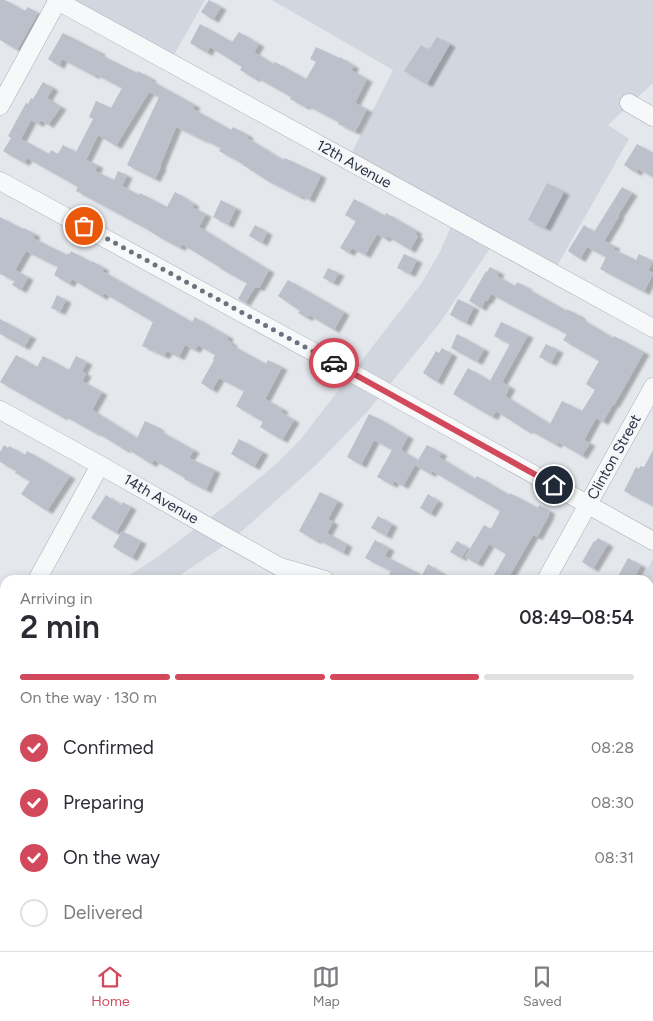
<!DOCTYPE html>
<meta charset="utf-8">
<style>
body{margin:0;font-family:Figtree,sans-serif;background:#f7f7f7;color:#2b2b33;height:100vh;display:flex;flex-direction:column;font-size:19px;white-space:nowrap}
*{box-sizing:border-box;margin:0}
p{font-size:16px;color:#7c7c81}
.icon{flex:none;width:28px;height:28px;fill:none;stroke:currentColor;stroke-width:2;stroke-linecap:round;stroke-linejoin:round}
.map{position:relative;flex:1;overflow:hidden}
.drawer{position:absolute;left:0px;top:575px;width:654px;height:376px;display:flex;flex-direction:column;background:#fff;border-radius:15px 15px 0 0;box-shadow:0 2px 8px #0003}
.drawer>*{flex:none}
.pin{position:absolute;display:grid;place-items:center;width:42px;height:42px;color:#fff;margin:-21px;border:2px solid #fff;border-radius:50%;box-shadow:0 1px 5px #0007}
.courier{position:absolute;display:grid;place-items:center;width:50px;height:50px;margin:-25px;border:4px solid #d1495b;border-radius:50%;background:#fff;color:#222;box-shadow:0 1px 6px #0007}
.head em{font-style:normal;font-weight:600}
.head div{display:flex;flex-direction:column-reverse}
.head{display:flex;align-items:center;justify-content:space-between;height:85px;padding:0 20px}
h1{font-size:32px;font-weight:600;line-height:38px}
.bar{display:grid;grid-template-columns:repeat(4,1fr);gap:8px 5px;align-content:center;height:60px;padding:0 20px}
.bar i{height:6px;border-radius:4px;background:#e1e1e2}
.bar .selected{background:#d1495b}
.bar p{grid-column:span 4}
ol{padding:0 20px;list-style:none}
li{display:flex;align-items:center;gap:15px;height:55px}
li p{margin-inline-start:auto}
li .icon{padding:5px;border-radius:50%;background:#d1495b;color:#fff;stroke-width:4}
li:last-child{color:#7c7c81}
li i{width:28px;height:28px;border:2px solid #e1e1e2;border-radius:50%}
.dock{display:flex;justify-content:space-around;align-items:center;height:70px;border-top:1px solid #e1e1e2;background:#fff;font-size:14px;color:#7c7c81}
.dock a{display:grid;justify-items:center;gap:2px}
.dock .selected{color:#d1495b}
.map>svg:first-child{display:block}
</style>
<div class="map">
<svg width="653" height="951" viewBox="0 0 653 951">
<defs>
<filter id="shadow"><feDropShadow dx="5.5" dy="3" stdDeviation="1" flood-color="#0004"/></filter>
</defs>
<rect width="100%" height="100%" fill="#e4e7ec"/>
<g fill="#d2d6de">
<polygon points="58,0 205,0 170,62"/>
<polygon points="272,0 653,0 653,83 608,125 629,139 553,273 495,241 439,324 368,411 317,464 232,540 173,580 122,580 156,558 228,504 276,464 300,440 421,284 440,252 454,219 348,160 393,70"/>
<polygon points="653,559 653,752 649,749 649,580 641,580"/>
<polygon points="5,657 5,689 0,692 0,660"/>
<polygon points="649,902 653,904 653,951 548,951 550,946 649,946"/>
</g>
<g fill="#bbc0ca" filter="url(#shadow)">
<polygon points="0,0 5,0 25,11 28,7 38,13 17,50 0,40"/>
<polygon points="209,0 221,7 213,20 201,12"/>
<polygon points="200,24 232,42 239,32 259,44 254,52 273,64 275,62 306,79 316,62 310,59 316,47 339,58 340,57 354,66 351,70 367,79 355,103 367,109 355,132 338,124 339,122 306,105 305,107 290,99 291,97 256,77 255,79 240,70 242,67 210,47 207,53 190,43"/>
<polygon points="63,33 100,52 99,54 137,73 138,71 151,78 150,80 195,105 193,109 231,130 233,127 248,135 247,138 283,160 285,158 321,175 319,178 320,178 309,200 301,195 300,197 268,181 243,165 243,164 219,151 221,148 203,139 203,140 176,127 160,166 161,167 155,179 127,165 159,97 149,92 116,146 98,135 86,160 98,165 95,171 114,180 118,171 127,175 122,186 139,195 140,193 167,207 175,192 182,196 194,204 192,207 206,214 199,227 269,270 259,288 255,287 245,303 238,299 247,283 221,269 221,268 182,244 180,248 161,238 147,229 76,191 78,187 27,158 24,163 3,151 11,138 8,136 26,103 28,104 31,98 33,99 43,82 53,88 47,98 61,107 48,125 41,120 38,124 31,120 21,139 49,154 51,150 58,154 63,145 76,152 93,119 89,117 96,101 111,108 122,88 95,74 94,76 62,59 59,66 48,59"/>
<polygon points="437,37 450,44 427,84 404,71 421,45 429,50"/>
<polygon points="637,144 653,153 653,177 638,169 636,173 624,165"/>
<polygon points="547,183 564,192 545,228 528,220"/>
<polygon points="622,187 632,193 618,215 619,216 604,241 615,246 613,249 636,260 639,254 653,261 648,271 653,273 653,274 644,292 600,269 606,257 587,247 580,259 568,251 584,225 594,232"/>
<polygon points="354,199 380,213 385,216 386,213 417,231 415,234 418,236 410,250 387,236 385,239 377,234 365,255 352,248 349,253 340,248 356,221 345,215"/>
<polygon points="221,200 236,208 228,225 213,217"/>
<polygon points="0,217 17,226 23,229 24,228 35,234 33,238 67,255 68,253 70,254 71,251 91,262 92,261 104,268 102,271 192,322 195,317 205,323 228,336 227,340 232,343 231,345 266,364 268,360 282,367 265,399 283,409 281,412 294,420 282,440 260,427 263,422 236,406 244,391 219,378 212,390 201,383 214,360 213,359 215,355 198,345 195,350 185,345 179,357 167,351 164,356 142,346 153,322 104,293 102,297 72,279 69,284 54,275 58,267 26,251 15,270 28,277 21,290 12,285 15,281 0,274"/>
<polygon points="255,225 267,232 262,243 249,236"/>
<polygon points="404,254 417,260 410,274 397,268"/>
<polygon points="490,267 499,272 497,276 515,286 517,282 527,287 526,288 567,311 567,309 580,316 580,318 613,338 614,336 644,352 614,405 613,404 603,422 596,418 584,440 590,443 582,456 558,442 556,445 528,429 527,431 496,411 492,417 453,394 468,368 490,381 510,344 494,336 501,322 528,335 502,382 510,387 505,396 550,424 562,401 582,411 595,390 586,384 599,361 563,340 567,334 491,294 487,301 485,301 481,308 469,301 486,271 487,272"/>
<polygon points="328,268 339,273 333,283 323,278"/>
<polygon points="288,280 344,312 334,330 309,315 307,318 298,313 300,311 278,296"/>
<polygon points="57,295 66,300 60,312 51,308"/>
<polygon points="458,299 474,307 466,323 450,315"/>
<polygon points="0,319 31,336 24,347 0,334"/>
<polygon points="457,334 484,349 477,362 451,348"/>
<polygon points="546,344 558,350 551,363 539,357"/>
<polygon points="442,348 452,354 437,382 423,373 436,351 439,353"/>
<polygon points="16,355 37,367 43,356 69,370 76,356 87,362 82,371 86,374 82,381 102,392 92,410 137,438 145,421 159,428 158,430 194,450 189,458 215,470 206,490 184,479 185,478 154,460 151,464 126,448 125,450 96,432 95,433 63,415 62,417 0,382"/>
<polygon points="369,414 383,421 408,436 401,450 418,460 427,445 442,453 439,457 475,479 477,476 509,495 510,493 536,507 538,508 539,505 550,511 548,515 549,515 537,537 533,535 507,580 491,580 506,554 489,544 477,564 465,557 484,525 491,529 500,511 432,471 430,474 415,465 403,486 394,481 392,485 377,477 392,450 374,440 361,465 347,457"/>
<polygon points="239,439 263,452 254,467 231,454"/>
<polygon points="4,445 8,448 9,446 25,455 27,451 70,476 47,511 21,494 30,481 15,473 16,471 0,462 0,452"/>
<polygon points="653,450 653,506 624,491 636,467 639,469 640,466 644,467"/>
<polygon points="320,492 338,501 328,519 333,522 327,533 347,544 343,553 317,539 316,541 299,531"/>
<polygon points="428,494 438,501 430,514 420,508"/>
<polygon points="106,495 121,505 123,502 131,507 116,533 91,518"/>
<polygon points="378,516 392,524 386,536 371,528"/>
<polygon points="122,531 141,541 132,558 113,547"/>
<polygon points="598,538 608,544 593,569 582,562 594,541 595,542"/>
<polygon points="375,540 389,548 385,556 422,575 428,564 442,573 437,580 398,580 389,575 391,571 365,558"/>
<polygon points="457,541 468,548 461,558 450,552"/>
<polygon points="628,558 641,565 633,580 616,580"/>
</g>
<g fill="none" stroke-linecap="round" stroke-linejoin="round">
<g stroke="#a9aeb7" stroke-width="19">
<g id="minor">
<polyline points="56,0 653,328"/>
<polyline points="629,103 653,117"/>
<polyline points="0,106 58,0"/>
<polyline points="0,181 361,378 653,541"/>
<polyline points="0,410 100,465 214,530 280,567 325,580"/>
<polyline points="37,580 100,465"/>
<polyline points="546,580 653,387"/>
<polyline points="0,647 5,638"/>
<polyline points="649,749 653,752"/>
<polyline points="0,902 5,905"/>
<polyline points="80,946 89,951"/>
<polyline points="338,946 347,951"/>
</g>
</g>
<g stroke="#a3abb8" stroke-width="24">
<g id="major">
<polyline points="649,772 653,764"/>
<polyline points="649,814 653,807"/>
<polyline points="547,951 550,946"/>
<polyline points="574,951 576,946"/>
</g>
</g>
<use href="#minor" stroke="#f7f8fa" stroke-width="18"/>
<use href="#major" stroke="#fff" stroke-width="22"/>
</g>
<g fill="none" stroke-linecap="round" stroke-linejoin="round">
<polyline stroke="#6c737f" stroke-width="5" stroke-dasharray="0 9" points="84,226 334,363"/>
<polyline stroke="#d1495b" stroke-width="6" points="334,363 554,485"/>
</g>
<g text-anchor="middle" dominant-baseline="central" stroke-width="5" stroke-linejoin="round" paint-order="stroke">
<g font-size="15" fill="#2b3445" stroke="#f4f6f9">
<text transform="translate(354 164) rotate(29)">12th Avenue</text>
<text transform="translate(614 457) rotate(-61)">Clinton Street</text>
<text transform="translate(161 499) rotate(30)">14th Avenue</text>
</g>
</g>
</svg>
<div class="pin" style="left:84px;top:226px;background:#ea580c"><svg class="icon" aria-label="bag" viewBox="0 0 24 24"><path d="M5 8h14l-1 12H6zM9 8a3 3 0 0 1 6 0"/></svg></div>
<div class="pin" style="left:554px;top:485px;background:#1f2937"><svg class="icon" aria-label="home" viewBox="0 0 24 24"><path d="M3 11l9-7 9 7M6 9v11h12V9"/></svg></div>
<div class="courier" style="left:334px;top:363px"><svg class="icon" aria-label="car" viewBox="0 0 24 24"><path d="M5 17H2v-5l4-1 3-4h7l3 4 3 1v5h-3M9 17h6M6 11h13"/><circle cx="7" cy="17" r="2"/><circle cx="17" cy="17" r="2"/></svg></div>
<section class="drawer">
<div class="head"><div><h1>2 min</h1><p>Arriving in</p></div><em>08:49–08:54</em></div>
<div class="bar"><i class="selected"></i><i class="selected"></i><i class="selected"></i><i></i><p>On the way · 130 m</p></div>
<ol>
<li><svg class="icon" aria-label="check" viewBox="0 0 24 24"><path d="M5 12l5 5 9-10"/></svg>Confirmed<p>08:28</p></li>
<li><svg class="icon" aria-label="check" viewBox="0 0 24 24"><path d="M5 12l5 5 9-10"/></svg>Preparing<p>08:30</p></li>
<li><svg class="icon" aria-label="check" viewBox="0 0 24 24"><path d="M5 12l5 5 9-10"/></svg>On the way<p>08:31</p></li>
<li><i></i>Delivered</li>
</ol>
</section>
</div>
<nav class="dock">
<a class="selected"><svg class="icon" aria-label="home" viewBox="0 0 24 24"><path d="M3 11l9-7 9 7M6 9v11h12V9"/></svg>Home</a>
<a><svg class="icon" aria-label="map" viewBox="0 0 24 24"><path d="M3 6l6-2 6 2 6-2v14l-6 2-6-2-6 2zM9 4v14M15 6v14"/></svg>Map</a>
<a><svg class="icon" aria-label="saved" viewBox="0 0 24 24"><path d="M7 4h10v16l-5-4-5 4z"/></svg>Saved</a>
</nav>
